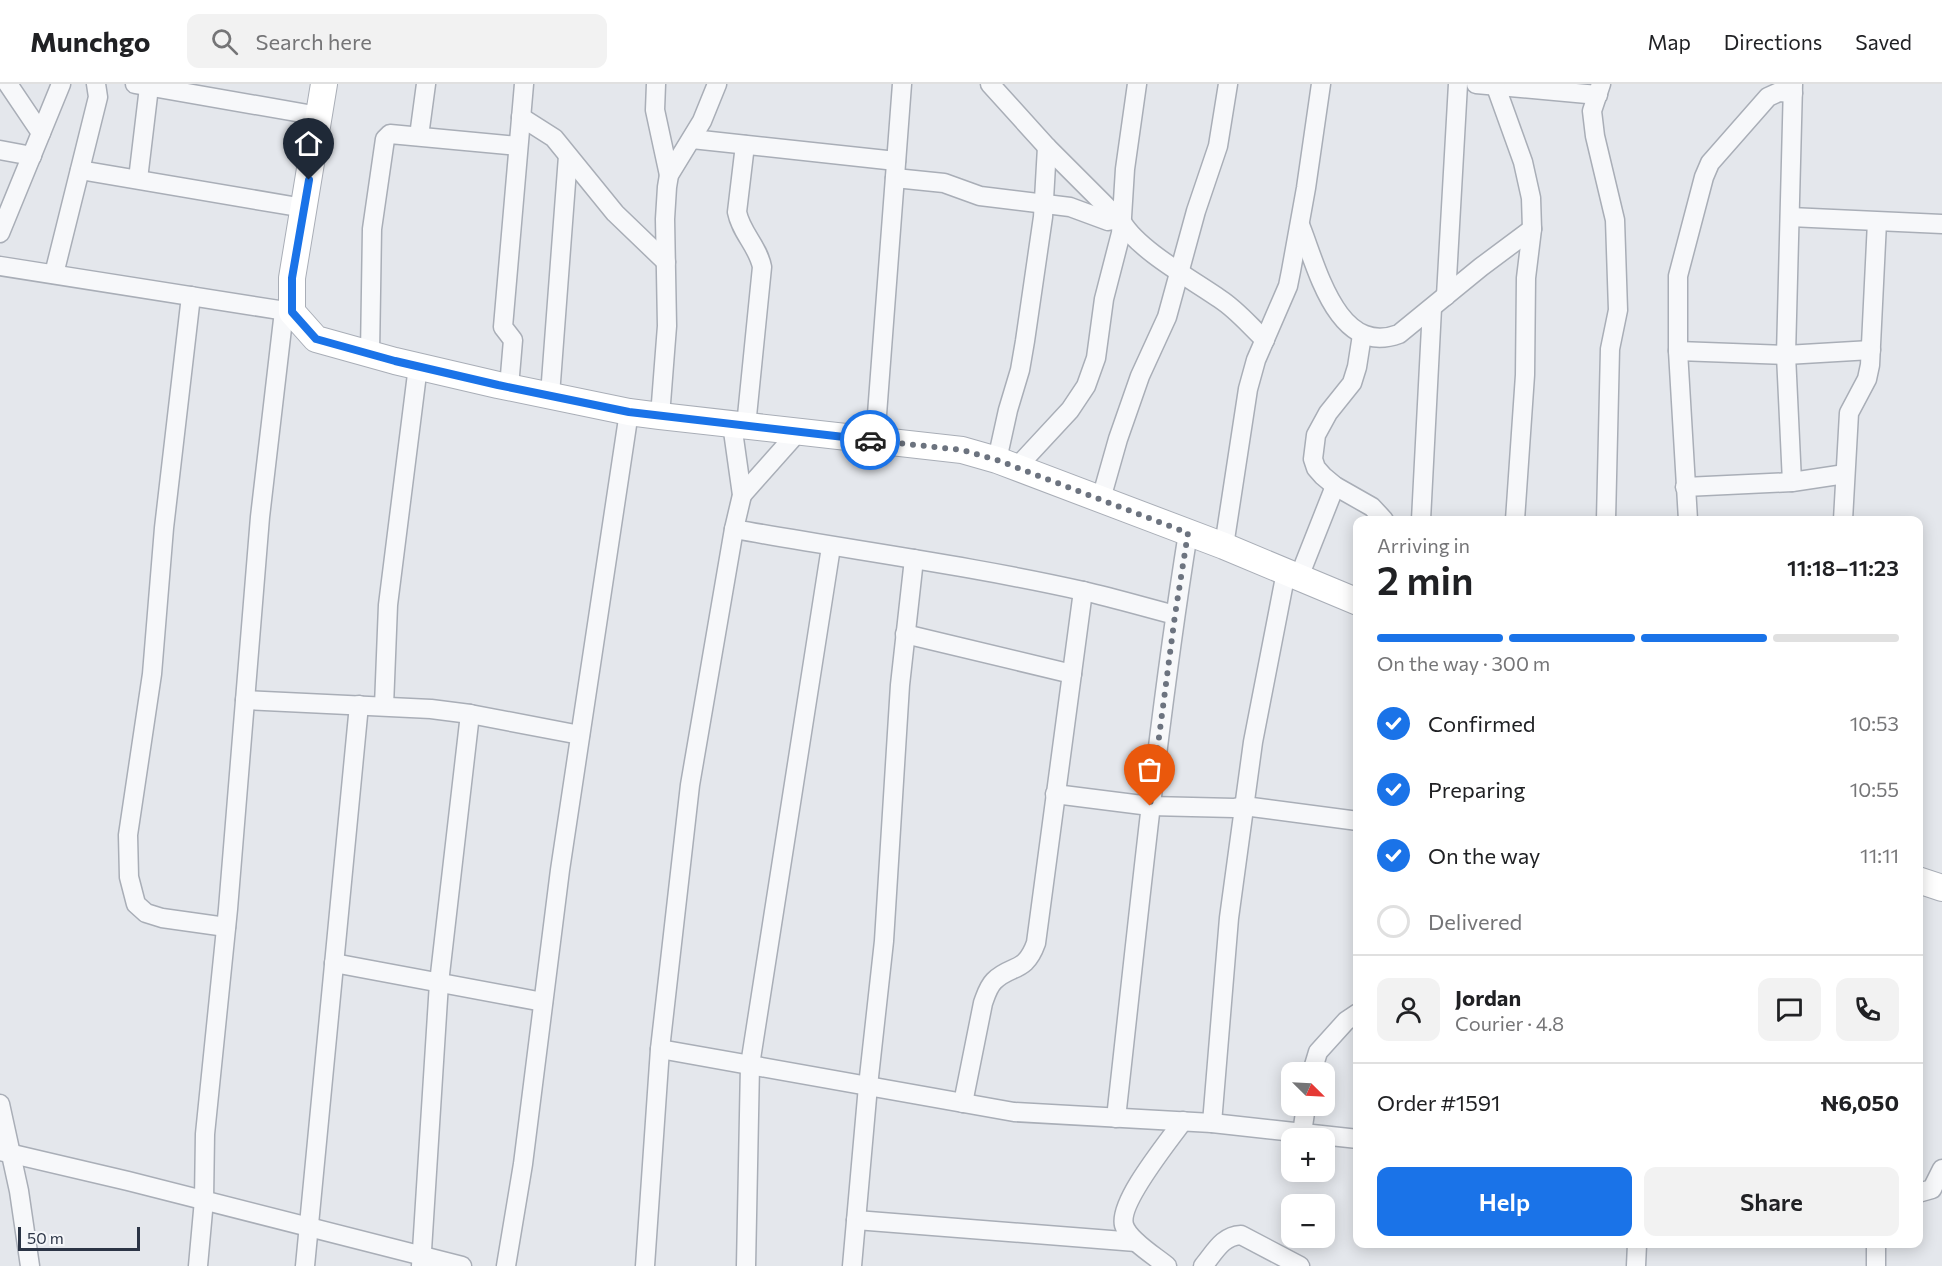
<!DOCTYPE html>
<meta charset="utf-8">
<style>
body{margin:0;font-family:Commissioner,sans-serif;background:#f2f2f2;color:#202124;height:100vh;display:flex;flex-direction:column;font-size:22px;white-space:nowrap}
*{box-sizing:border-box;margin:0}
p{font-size:20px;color:#757577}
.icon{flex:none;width:33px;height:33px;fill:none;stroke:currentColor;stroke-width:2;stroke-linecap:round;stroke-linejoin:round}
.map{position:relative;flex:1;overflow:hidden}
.details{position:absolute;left:1353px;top:432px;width:570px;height:732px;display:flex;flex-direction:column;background:#fff;border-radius:12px;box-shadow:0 3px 15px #0003}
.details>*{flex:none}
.needle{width:39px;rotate:114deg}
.buttons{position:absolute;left:1281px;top:978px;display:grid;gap:12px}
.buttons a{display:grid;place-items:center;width:54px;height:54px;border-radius:12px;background:#fff;box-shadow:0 3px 15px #0003;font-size:30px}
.scale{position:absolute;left:18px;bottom:15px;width:122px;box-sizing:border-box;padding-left:6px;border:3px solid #2b3445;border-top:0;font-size:16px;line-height:21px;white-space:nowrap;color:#2b3445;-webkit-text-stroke:4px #f4f6f9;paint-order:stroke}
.pin{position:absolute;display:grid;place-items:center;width:51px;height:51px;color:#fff;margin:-62px -26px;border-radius:50% 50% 50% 0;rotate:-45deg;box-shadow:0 0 6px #0007}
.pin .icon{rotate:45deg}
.courier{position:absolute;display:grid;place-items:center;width:60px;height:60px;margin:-30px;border:4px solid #1a73e8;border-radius:50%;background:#fff;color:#222;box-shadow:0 2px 8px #0007}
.headline em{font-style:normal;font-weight:600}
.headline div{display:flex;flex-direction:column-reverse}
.headline{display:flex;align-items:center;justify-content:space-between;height:102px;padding:0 24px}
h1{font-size:39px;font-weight:600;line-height:45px}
.bar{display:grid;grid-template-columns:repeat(4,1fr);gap:9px 6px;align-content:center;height:72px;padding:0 24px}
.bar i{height:8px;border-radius:4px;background:#e0e0e0}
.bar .on{background:#1a73e8}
.bar p{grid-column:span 4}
.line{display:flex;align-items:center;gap:15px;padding:0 24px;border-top:2px solid #e0e0e0}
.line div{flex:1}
.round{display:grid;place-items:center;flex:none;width:63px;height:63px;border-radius:12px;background:#f2f2f2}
ol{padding:0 24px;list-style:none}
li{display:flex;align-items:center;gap:18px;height:66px}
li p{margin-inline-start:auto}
li .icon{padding:6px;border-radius:50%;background:#1a73e8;color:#fff;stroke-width:4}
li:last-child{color:#757577}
li i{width:33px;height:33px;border:3px solid #e0e0e0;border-radius:50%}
.primary-button{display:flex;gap:12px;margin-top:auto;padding:12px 24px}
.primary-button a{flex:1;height:69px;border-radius:12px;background:#1a73e8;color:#fff;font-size:24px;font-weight:600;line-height:69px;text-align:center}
.primary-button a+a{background:#f2f2f2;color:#202124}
header{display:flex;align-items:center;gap:36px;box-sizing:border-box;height:84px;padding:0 30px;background:#fff;border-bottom:2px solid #e0e0e0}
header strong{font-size:28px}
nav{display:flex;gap:33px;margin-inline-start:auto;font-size:21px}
.search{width:420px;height:54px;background:#f2f2f2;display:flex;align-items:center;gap:15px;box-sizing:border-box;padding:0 21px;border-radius:12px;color:#757577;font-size:22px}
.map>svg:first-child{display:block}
</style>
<header>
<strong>Munchgo</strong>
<div class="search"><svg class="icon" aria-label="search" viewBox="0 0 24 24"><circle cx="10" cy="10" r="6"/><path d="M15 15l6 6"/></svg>Search here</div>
<nav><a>Map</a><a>Directions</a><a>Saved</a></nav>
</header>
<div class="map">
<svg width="1942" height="1182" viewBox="0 0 1942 1182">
<rect width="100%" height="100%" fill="#e4e7ec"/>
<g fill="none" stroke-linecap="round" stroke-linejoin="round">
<g stroke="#a9aeb7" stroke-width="21">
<g id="street">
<polyline points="8,0 41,49"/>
<polyline points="135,0 319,32"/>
<polyline points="656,0 655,26 669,91"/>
<path d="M990 0 1047 63 1122 138C1138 166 1193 196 1220 215 1237 226 1250 242 1265 256"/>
<polyline points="1476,0 1598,11"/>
<polyline points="1601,0 1592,27 1595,52 1615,136 1618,226 1610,265 1606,436"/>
<polyline points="1496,3 1523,78 1531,114 1532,145 1526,194 1525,291 1515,436"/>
<polyline points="521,33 554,54 615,129 666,178"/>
<polyline points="419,52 426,0"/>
<polyline points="692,55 896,77"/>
<path d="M745 61 737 128C741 149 758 162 762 183L746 342"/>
<polyline points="0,66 32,72"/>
<polyline points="80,86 304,124"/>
<polyline points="895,94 944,99 980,112 1070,123 1108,137 1119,135"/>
<polyline points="138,95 149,3"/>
<polyline points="1790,133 1942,140"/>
<path d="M1300 141C1317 183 1337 273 1399 250L1481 183 1532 145"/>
<polyline points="0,149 61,0"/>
<polyline points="0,182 292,228"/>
<polyline points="54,190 98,13 96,0"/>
<polyline points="191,212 164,444 152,590 128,751 129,793 136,820 146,829 162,834 226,843"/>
<polyline points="1446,212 1458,0"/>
<polyline points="1362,251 1357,283 1352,299 1328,329 1316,351 1313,375 1316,384 1323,392 1335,402 1372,423 1384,436"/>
<polyline points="1678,267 1786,271 1871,266"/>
<polyline points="370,270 372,145 385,55 390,50 518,62"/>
<polyline points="509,303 513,256 503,243 524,0"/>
<polyline points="550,311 568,72"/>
<polyline points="660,332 667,242 665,135 667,103 669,91 702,37 717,0"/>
<polyline points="875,357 902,0"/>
<polyline points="997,376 1008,326 1020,286 1025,257 1043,133 1047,63"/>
<polyline points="1017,383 1070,326 1086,302 1096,274 1104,215 1121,149 1125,85 1137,0"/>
<polyline points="1792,398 1786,271 1793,0"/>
<polyline points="1685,403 1792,398 1845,390"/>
<polyline points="742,411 798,348"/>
<polyline points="1101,415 1118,355 1140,292 1167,233 1196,127 1218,62 1228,0"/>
<polyline points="1421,436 1432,224"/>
<polyline points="1688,436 1678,267 1678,192 1704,93 1710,79 1768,13 1779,8 1793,9"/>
<polyline points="1843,436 1849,329 1867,295 1870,281 1877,138"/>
<path d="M734 445C850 466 967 481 1083 507 1114 514 1144 523 1175 531"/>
<polyline points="1224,462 1248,305 1256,276 1288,202 1291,187 1306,104 1321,0"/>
<polyline points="1299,493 1335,402"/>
<polyline points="905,550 1072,590"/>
<polyline points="245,616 431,625 470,630 580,651"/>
<polyline points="384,622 388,521 418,282"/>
<polyline points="1055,710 1150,722 1234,724 1244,722 1358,737"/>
<polyline points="334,879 543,918"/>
<polyline points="660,965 1014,1028 1212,1039 1358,1055"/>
<polyline points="1312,988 1318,968 1346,937 1358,929"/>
<path d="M963 1019 983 919C986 911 988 903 994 897 1011 880 1025 890 1036 859L1083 507"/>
<polyline points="0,1020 19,1107 30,1182"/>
<path d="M1116 1034C1138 838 1157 643 1188 449"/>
<polyline points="1212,1039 1229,834 1253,658 1286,488"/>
<polyline points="1302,1049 1306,1022"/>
<polyline points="0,1067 128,1097 462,1182"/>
<polyline points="1918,1109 1932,1105 1942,1085"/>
<polyline points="856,1136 1136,1158"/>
<polyline points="198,1182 204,1116 205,1050 228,825 260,433 284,227"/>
<polyline points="305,1182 359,621"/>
<polyline points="421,1182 439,899 470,630"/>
<polyline points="506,1182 523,1080 560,786 629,328"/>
<polyline points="645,1182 660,965 690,701 734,445 742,411 732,340"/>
<polyline points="746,1182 750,981 831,463"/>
<polyline points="852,1182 868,1002 884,857 900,601 914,475"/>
<path d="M1167 1182C1155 1172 1128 1156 1124 1141 1118 1118 1169 1057 1183 1037"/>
<path d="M1203 1182C1215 1168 1222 1152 1241 1151L1300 1182"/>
<polyline points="1636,1182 1637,1160"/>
<polyline points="1876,1182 1876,1160"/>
</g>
</g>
<g stroke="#a9aeb7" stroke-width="28">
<g id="secondary">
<polyline points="324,0 292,194 292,228 316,255 395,277 498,301 629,328 660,332 962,366 997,376 1224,462 1358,518"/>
<polyline points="1918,796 1942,804"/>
</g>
</g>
<use href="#street" stroke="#f7f8fa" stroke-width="18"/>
<use href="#secondary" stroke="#fff" stroke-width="26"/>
</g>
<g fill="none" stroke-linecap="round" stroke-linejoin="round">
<polyline stroke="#6c737f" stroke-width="6" stroke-dasharray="0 10.8" points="870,356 962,366 997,376 1188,449 1175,531 1150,722"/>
<polyline stroke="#1a73e8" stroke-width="8" points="309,96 292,194 292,228 316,255 395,277 498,301 629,328 870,356"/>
</g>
</svg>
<div class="buttons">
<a><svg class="needle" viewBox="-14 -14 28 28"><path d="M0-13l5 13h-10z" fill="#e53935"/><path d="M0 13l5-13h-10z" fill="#757577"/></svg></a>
<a>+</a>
<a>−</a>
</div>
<div class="scale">50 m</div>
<div class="pin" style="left:1150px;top:722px;background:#ea580c"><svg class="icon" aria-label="bag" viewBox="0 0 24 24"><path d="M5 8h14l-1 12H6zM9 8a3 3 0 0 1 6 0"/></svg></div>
<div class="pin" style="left:309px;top:96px;background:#1f2937"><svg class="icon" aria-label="home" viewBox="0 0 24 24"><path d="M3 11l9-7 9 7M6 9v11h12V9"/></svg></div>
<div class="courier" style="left:870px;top:356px"><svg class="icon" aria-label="car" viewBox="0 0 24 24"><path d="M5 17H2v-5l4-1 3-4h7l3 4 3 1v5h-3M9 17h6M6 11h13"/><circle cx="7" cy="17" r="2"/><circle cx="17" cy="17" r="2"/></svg></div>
<section class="details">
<div class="headline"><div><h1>2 min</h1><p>Arriving in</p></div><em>11:18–11:23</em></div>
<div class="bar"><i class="on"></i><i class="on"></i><i class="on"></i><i></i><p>On the way · 300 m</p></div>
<ol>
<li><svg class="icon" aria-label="check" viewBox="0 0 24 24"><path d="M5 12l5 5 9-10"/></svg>Confirmed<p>10:53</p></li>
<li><svg class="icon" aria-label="check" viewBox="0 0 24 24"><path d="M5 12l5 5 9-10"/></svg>Preparing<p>10:55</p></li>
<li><svg class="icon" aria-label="check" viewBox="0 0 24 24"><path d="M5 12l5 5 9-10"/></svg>On the way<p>11:11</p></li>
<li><i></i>Delivered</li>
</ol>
<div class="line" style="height:108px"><a class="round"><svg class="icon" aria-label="person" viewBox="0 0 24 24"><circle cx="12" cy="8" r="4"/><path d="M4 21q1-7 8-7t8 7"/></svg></a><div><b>Jordan</b><p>Courier · 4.8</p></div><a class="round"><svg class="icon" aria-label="chat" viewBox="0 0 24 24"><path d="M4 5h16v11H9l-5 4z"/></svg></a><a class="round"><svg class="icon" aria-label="phone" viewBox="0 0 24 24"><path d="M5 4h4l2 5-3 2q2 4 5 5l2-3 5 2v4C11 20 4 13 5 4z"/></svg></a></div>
<div class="line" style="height:78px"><div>Order #1591</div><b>₦6,050</b></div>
<div class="primary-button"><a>Help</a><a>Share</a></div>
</section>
</div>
